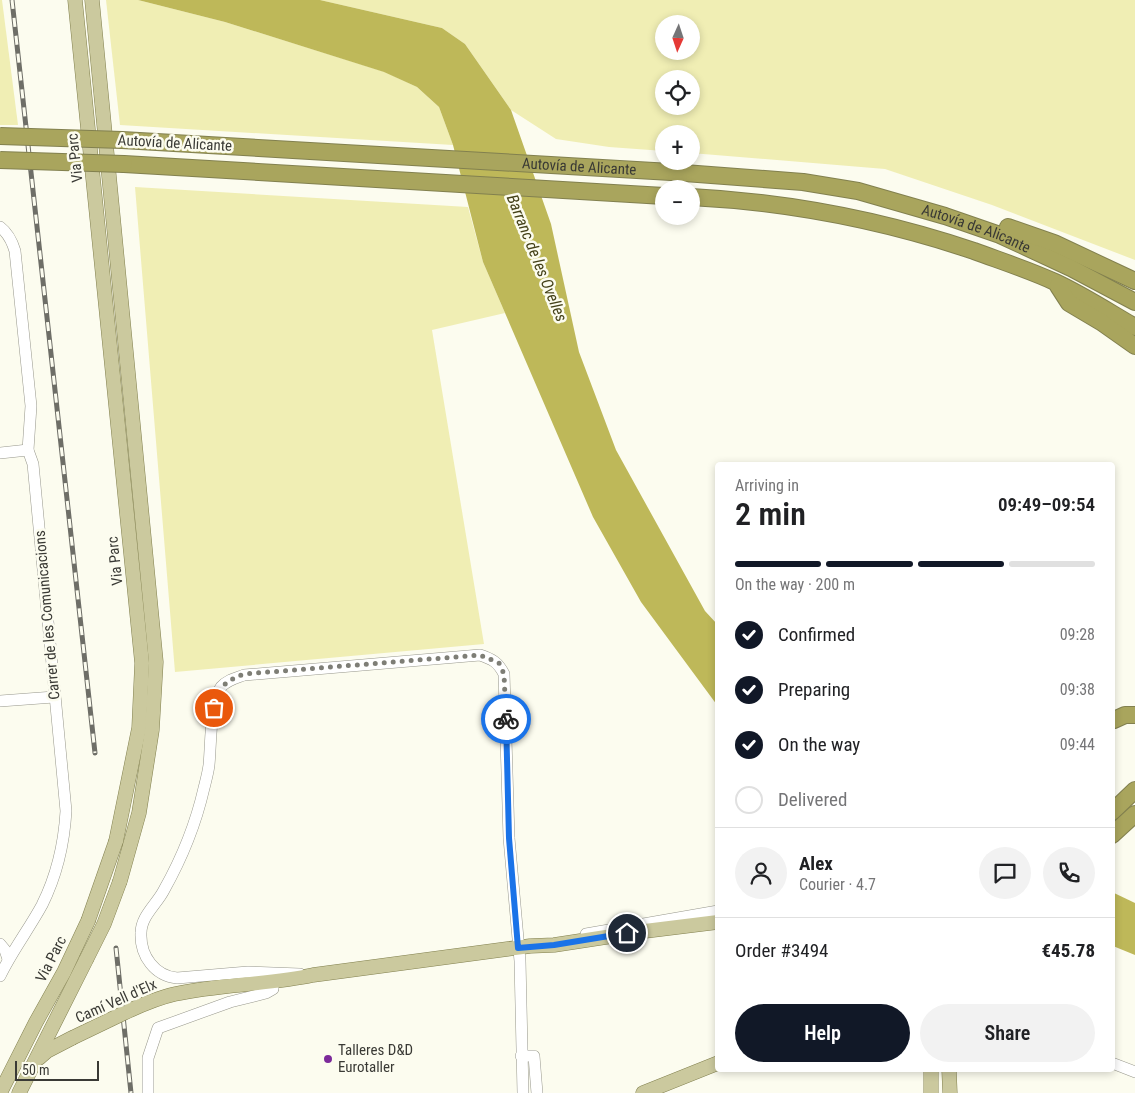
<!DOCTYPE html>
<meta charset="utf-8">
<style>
body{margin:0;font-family:"Roboto Condensed",sans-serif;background:#f2f2f2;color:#202124;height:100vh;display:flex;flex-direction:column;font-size:19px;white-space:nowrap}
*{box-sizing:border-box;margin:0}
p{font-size:16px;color:#757577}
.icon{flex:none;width:28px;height:28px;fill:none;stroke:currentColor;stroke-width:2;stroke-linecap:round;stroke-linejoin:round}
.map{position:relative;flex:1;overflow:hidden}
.sheet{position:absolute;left:715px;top:462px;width:400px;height:610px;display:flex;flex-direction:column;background:#fff;border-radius:5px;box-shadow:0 2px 8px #0003}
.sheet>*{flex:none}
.needle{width:32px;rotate:183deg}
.buttons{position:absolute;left:655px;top:15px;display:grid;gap:10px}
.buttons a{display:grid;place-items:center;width:45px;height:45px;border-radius:50%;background:#fff;box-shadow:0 2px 8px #0003;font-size:25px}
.scale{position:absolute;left:15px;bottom:12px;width:84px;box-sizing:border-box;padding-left:5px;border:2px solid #3a3a35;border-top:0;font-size:14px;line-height:18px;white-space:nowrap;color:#3a3a35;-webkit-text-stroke:4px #fcfcef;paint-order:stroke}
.pin{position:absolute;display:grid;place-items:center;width:42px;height:42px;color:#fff;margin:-21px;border:2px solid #fff;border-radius:50%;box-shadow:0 1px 5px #0007}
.courier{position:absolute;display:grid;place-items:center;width:50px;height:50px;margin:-25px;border:4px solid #1a73e8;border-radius:50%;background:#fff;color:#222;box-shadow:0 1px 6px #0007}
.overview em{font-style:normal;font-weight:600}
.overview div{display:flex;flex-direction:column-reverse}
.overview{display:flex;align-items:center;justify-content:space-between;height:85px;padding:0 20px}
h1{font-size:32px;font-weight:600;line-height:38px}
.bar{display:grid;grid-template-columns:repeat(4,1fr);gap:8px 5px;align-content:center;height:60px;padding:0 20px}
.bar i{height:6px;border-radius:4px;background:#e0e0e0}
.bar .active{background:#111827}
.bar p{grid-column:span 4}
.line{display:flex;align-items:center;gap:12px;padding:0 20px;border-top:1px solid #e0e0e0}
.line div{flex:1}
.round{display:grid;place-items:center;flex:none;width:52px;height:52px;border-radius:26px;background:#f2f2f2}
ol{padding:0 20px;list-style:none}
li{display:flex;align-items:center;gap:15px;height:55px}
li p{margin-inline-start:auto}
li .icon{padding:5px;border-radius:50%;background:#111827;color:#fff;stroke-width:4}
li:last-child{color:#757577}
li i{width:28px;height:28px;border:2px solid #e0e0e0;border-radius:50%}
.button{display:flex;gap:10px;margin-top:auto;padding:10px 20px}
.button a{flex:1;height:58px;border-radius:30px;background:#111827;color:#fff;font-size:20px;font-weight:600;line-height:58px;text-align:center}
.button a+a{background:#f2f2f2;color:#202124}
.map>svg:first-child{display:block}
</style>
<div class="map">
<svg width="1135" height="1093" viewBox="0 0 1135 1093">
<rect width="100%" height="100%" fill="#fcfcef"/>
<g fill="#f0eeb4" fill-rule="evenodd">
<polygon points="0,0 2,0 18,125 0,125"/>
<polygon points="106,0 138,0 225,22 385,72 417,87 439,107 453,145 120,125"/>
<path d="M320 0H1135V260L992 205 885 169 691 153V134H664V151L609 147 556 139 511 110 465 44 442 28ZM664 24H691V51H664ZM664 79H691V106H664Z"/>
<polygon points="135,187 468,207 483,262 505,313 432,330 484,644 175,672"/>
</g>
<g fill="#beb859">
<polygon points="138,0 320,0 442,28 465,44 511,110 551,224 579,352 616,450 705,611 717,624 717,705 641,602 593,517 483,262 453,145 439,107 417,87 384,72 225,22"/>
<polygon points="1112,892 1135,903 1135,955 1113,946"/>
</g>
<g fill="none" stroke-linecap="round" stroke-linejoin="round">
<g stroke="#97978c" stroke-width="12">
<g id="minor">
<path d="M0 227C8 233 12 241 15 251L31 406 28 450 33 464 66 811C64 845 57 875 42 905 29 929 12 951 0 976"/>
<polyline points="0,453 28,450"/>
<polyline points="0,701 54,697"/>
<polyline points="586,934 718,911"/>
<polyline points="0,944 5,950 8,959"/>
<path d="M300 974 248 972 177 978C155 976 140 956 141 933 141 916 157 904 164 890 182 858 196 823 204 788 206 780 208 773 209 765 211 746 210 702 221 687 227 680 236 678 244 675L480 655C492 659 498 662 504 674L509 838 520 961 523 1093"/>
<polyline points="521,1056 534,1056 537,1093"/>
<polyline points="1112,1063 1135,1072"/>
<polyline points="148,1093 148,1058 158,1028 230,1002 266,993 273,989 273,982"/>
</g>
</g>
<g stroke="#82804f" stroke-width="15">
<g id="major">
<polyline points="75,0 142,663 139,728 116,841"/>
<polyline points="92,0 156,662 152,730 139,813 120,881"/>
<path d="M124 1013C141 1005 157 998 175 994 220 984 267 985 313 975L530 946 554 945 645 931 718 922"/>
<polyline points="39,1058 47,1051 72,1038"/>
<polyline points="931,1070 931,1093"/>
<polyline points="949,1070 950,1093"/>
<polyline points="0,1093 36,1022 64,972 88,921"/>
<polyline points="19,1093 86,960"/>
<polyline points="643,1093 718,1063"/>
</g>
</g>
<g stroke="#82804f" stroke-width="18">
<g id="highway">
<path id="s1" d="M122 140 671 172 803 182 858 191 945 216 1000 235 1071 268 1135 302"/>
<polyline points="124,164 664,196"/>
<path d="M691 197C788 202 882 220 974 251 1001 261 1029 270 1055 282 1083 295 1109 312 1135 327"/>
<polyline points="1008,227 1054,243 1135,281"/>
<polyline points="1058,286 1069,303 1101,322 1135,346"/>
<polyline points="1114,720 1125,715 1135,715"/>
<polyline points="1112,812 1135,790"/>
<polyline points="1112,835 1135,814"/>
</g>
</g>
<use href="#minor" stroke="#fff" stroke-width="11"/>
<use href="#major" stroke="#cbc99e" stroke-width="14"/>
<use href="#highway" stroke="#a9a55d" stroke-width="16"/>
<g stroke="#6e6e67" stroke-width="5">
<g id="rail">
<polyline points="12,0 95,753"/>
<polyline points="116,948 131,1093"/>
</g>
</g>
<use href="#rail" stroke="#fcfcef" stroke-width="3" stroke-dasharray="9" stroke-linecap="butt"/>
<g stroke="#82804f" stroke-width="15" stroke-linecap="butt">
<g id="major-bridge">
<polyline points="88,921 116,841"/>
<polyline points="86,960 104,924 120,881"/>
<polyline points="72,1038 124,1013"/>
</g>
</g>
<g stroke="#82804f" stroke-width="18" stroke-linecap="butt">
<g id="highway-bridge">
<polyline points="0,136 122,140"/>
<polyline points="0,160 124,164"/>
</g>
</g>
<use href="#major-bridge" stroke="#cbc99e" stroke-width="14"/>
<use href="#highway-bridge" stroke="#a9a55d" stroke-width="16"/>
</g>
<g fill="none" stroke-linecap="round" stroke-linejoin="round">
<path stroke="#7e7e76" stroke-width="5" stroke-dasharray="0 9" d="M214 708C219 686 224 682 244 674L480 655 499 663 504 674 506 719"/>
<polyline stroke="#1a73e8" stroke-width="6" points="506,719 509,838 518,948 554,945 627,933"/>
</g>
<circle fill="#7c2a9a" stroke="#fcfcef" stroke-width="2" cx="328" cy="1059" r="5"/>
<g text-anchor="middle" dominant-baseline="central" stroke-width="5" stroke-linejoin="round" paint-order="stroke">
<g font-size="15" fill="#3a3a35" stroke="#fcfcef">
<text transform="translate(175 143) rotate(3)">Autovía de Alicante</text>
<text transform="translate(75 158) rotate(-96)">Via Parc</text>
<text stroke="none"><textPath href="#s1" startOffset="458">Autovía de Alicante</textPath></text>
<text stroke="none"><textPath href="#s1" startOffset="862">Autovía de Alicante</textPath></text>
<text transform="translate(115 561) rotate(-96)">Via Parc</text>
<text transform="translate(47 615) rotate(-95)">Carrer de les Comunicacions</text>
<text transform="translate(51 959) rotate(-63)">Via Parc</text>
<text transform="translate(116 1001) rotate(-24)">Camí Vell d'Elx</text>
</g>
<g font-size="15" fill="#3a3a35" stroke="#fcfcef" text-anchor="start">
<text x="338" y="1050">Talleres D&amp;D<tspan x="338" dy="17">Eurotaller</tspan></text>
</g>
<g font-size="16" font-style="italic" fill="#444119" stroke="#fcfcef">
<text transform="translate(537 258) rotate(68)">Barranc de les Ovelles</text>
</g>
</g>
</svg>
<div class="buttons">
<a><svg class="needle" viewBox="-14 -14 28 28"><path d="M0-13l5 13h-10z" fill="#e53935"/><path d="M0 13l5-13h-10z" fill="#757577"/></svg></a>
<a><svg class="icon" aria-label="locate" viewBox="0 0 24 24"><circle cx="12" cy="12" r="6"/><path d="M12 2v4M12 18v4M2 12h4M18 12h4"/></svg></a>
<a>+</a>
<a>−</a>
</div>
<div class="scale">50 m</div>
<div class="pin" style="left:214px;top:708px;background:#ea580c"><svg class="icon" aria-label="bag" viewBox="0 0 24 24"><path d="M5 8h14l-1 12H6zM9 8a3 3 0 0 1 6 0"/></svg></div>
<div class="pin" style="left:627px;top:933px;background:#1f2937"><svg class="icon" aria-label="home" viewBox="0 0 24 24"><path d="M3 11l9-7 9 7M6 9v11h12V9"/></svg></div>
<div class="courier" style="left:506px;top:719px"><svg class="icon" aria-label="bike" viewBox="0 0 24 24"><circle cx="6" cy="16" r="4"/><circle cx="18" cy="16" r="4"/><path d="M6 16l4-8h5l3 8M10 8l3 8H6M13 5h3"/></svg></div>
<section class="sheet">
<div class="overview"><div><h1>2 min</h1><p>Arriving in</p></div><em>09:49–09:54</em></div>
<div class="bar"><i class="active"></i><i class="active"></i><i class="active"></i><i></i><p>On the way · 200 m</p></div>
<ol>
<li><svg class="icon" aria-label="check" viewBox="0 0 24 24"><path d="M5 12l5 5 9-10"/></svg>Confirmed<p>09:28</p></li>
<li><svg class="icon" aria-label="check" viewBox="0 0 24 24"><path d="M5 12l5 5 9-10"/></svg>Preparing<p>09:38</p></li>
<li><svg class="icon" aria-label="check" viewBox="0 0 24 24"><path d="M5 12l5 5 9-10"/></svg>On the way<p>09:44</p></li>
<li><i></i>Delivered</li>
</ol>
<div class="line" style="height:90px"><a class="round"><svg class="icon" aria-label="person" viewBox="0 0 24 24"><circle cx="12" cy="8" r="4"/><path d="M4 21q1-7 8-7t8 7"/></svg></a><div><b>Alex</b><p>Courier · 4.7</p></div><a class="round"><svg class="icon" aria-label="chat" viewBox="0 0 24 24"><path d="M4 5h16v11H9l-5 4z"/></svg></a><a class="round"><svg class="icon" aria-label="phone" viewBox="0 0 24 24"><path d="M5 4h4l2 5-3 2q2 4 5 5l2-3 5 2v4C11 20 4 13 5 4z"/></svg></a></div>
<div class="line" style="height:65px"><div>Order #3494</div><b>€45.78</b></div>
<div class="button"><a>Help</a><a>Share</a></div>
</section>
</div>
